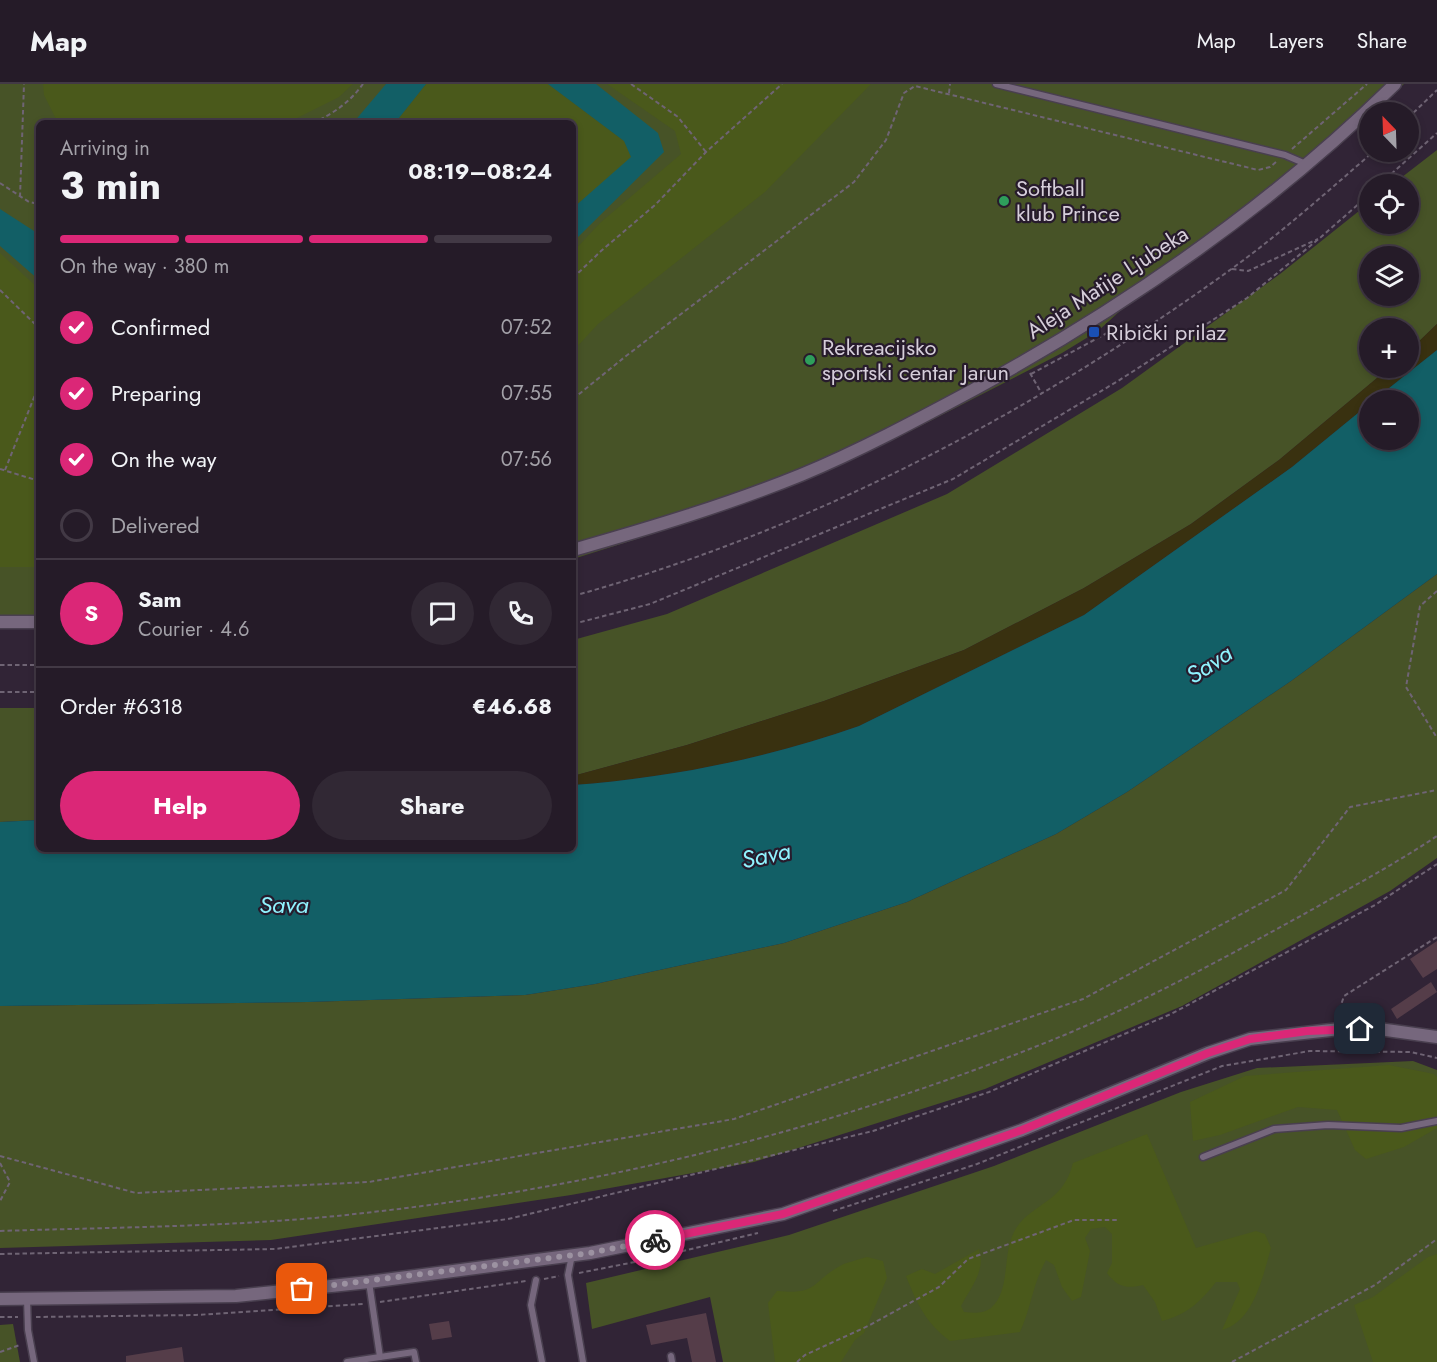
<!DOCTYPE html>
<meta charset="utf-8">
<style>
body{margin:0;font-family:Jost,sans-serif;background:#312834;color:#f1f3f6;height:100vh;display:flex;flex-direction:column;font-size:22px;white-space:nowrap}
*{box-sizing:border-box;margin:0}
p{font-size:20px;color:#a3a1a8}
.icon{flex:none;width:33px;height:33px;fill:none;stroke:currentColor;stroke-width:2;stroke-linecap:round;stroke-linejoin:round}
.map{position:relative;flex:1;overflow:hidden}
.side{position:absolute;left:36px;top:36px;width:540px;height:732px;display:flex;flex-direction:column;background:#251b28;border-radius:9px;box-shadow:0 3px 9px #0003,0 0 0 2px #423945}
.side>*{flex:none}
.needle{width:39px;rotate:337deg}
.controls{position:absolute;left:1359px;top:18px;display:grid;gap:12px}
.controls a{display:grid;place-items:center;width:60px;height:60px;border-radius:50%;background:#251b28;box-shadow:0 3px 9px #0003,0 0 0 2px #423945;font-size:30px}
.pin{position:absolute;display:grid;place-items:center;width:51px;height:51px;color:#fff;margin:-26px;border-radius:12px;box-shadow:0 3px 9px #0006}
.courier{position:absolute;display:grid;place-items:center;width:60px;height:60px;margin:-30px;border:4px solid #db2777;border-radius:50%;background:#fff;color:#222;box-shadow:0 2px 8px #0007}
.head em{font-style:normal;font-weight:700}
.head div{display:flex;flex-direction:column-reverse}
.head{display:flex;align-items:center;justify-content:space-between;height:102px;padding:0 24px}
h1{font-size:39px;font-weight:700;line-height:45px}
.bar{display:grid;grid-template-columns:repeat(4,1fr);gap:9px 6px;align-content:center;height:72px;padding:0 24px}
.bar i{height:8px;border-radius:4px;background:#423945}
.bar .current{background:#db2777}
.bar p{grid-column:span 4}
.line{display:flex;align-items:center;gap:15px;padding:0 24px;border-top:2px solid #423945}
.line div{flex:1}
.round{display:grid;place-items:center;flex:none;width:63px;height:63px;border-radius:32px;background:#312834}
ol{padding:0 24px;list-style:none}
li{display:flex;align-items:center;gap:18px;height:66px}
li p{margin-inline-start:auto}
li .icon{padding:6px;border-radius:50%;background:#db2777;color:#fff;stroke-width:4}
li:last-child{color:#a3a1a8}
li i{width:33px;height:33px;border:3px solid #423945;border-radius:50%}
.action{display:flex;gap:12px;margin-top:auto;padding:12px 24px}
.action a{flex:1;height:69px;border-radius:36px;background:#db2777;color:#fff;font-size:24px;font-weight:700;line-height:69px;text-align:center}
.action a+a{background:#312834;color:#f1f3f6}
header{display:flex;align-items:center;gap:36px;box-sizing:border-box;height:84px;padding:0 30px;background:#251b28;border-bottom:2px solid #423945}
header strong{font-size:28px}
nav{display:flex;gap:33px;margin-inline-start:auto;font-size:21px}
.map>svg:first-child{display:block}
</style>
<header>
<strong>Map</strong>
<nav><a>Map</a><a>Layers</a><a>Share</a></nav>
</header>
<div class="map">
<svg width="1437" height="1278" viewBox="0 0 1437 1278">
<rect width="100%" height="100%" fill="#312436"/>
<g fill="#475327" fill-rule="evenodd">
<polygon points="0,0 1404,0 1374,28 1370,28 1369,33 1230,150 1120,227 1098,247 1062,269 897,354 817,390 707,433 573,475 573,39 39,39 39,545 0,545"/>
<path d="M1437 66V240L1409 267 1408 244H1370V284H1389L1279 376 1191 440 1084 504 964 566 824 617 687 661 573 692V556L667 530 947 410 1122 304 1280 190 1369 119 1370 140H1408V100H1393ZM1370 172H1408V212H1370Z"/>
<polygon points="1437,490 1437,774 1390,807 1182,922 985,1005 754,1078 571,1111 271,1156 0,1164 0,922 308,918 525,911 595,900 784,859 907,818 1056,750 1127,708 1291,597"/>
<polygon points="0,624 39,624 39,736 0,738"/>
<polygon points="1413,977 1437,986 1437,1268 1427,1278 723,1278 710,1213 592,1245 586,1199 789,1151 994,1082 1181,1008 1257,984"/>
<polygon points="13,1240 20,1278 0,1278 0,1241"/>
</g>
<g fill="#4a591b">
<polygon points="43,0 353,0 339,13 287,39 58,39 44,11"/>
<polygon points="426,0 548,0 624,57 632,74 573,124 573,39 395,39"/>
<polygon points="607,0 871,0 765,108 598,240 573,267 573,168 600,139 681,70 675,47"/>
<polygon points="0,169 39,205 39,483 0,483"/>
<polygon points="1389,981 1434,990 1437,993 1437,1044 1404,1063 1366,1075 1355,1066 1337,1026 1298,1023 1220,1051 1193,1057 1190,1018 1245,992"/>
<path d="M1147 1050 1196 1164 1256 1147 1265 1150 1271 1164C1263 1191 1254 1238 1222 1246L1240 1205 1237 1198H1216C1200 1218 1188 1230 1162 1237L1155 1218 1143 1201C1127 1205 1117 1203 1107 1189L1112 1179V1150L1105 1143 1091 1145 1085 1154 1090 1167 1081 1213 1072 1217 1062 1203 1054 1181 1046 1176C1033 1199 1031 1224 1020 1248L950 1257C926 1239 917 1220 906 1192L922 1185 935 1190 979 1165C986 1187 971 1203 961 1222L964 1228C973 1229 983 1230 991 1224 1011 1206 1002 1171 1014 1148 1029 1119 1063 1121 1073 1079Z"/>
<polygon points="1437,1170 1437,1278 1373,1278 1354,1221 1373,1213 1428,1173"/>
<path d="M867 1173 883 1177 887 1194 864 1249 855 1256 841 1278H775L768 1219 777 1207C818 1211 810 1199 840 1182 847 1178 858 1176 867 1173Z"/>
</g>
<path fill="#393110" d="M1437 240V266L1374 316H1370L1369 320 1292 383 1084 531 859 642C769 674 669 694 573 701V692L687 661 824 617 964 566 1084 504 1191 440 1279 376 1389 284H1408L1409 267Z"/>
<g fill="#125f66">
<polygon points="386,0 426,0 395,39 353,39"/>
<polygon points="548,0 596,0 658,49 664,68 573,158 573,124 631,73 624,57"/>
<polygon points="0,125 34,147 39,147 39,196 0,162"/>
<path d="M1437 266V490L1291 597 1127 708 1056 750 907 818 784 859 595 900 525 911 308 918 0 922V738L39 736V765H573V701C669 694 769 674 859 642L1084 531 1292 383 1369 320 1370 356H1408V316H1374Z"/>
</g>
<g fill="#553d49">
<polygon points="1437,857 1437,885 1423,894 1410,875"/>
<polygon points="1431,898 1437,908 1397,935 1391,925"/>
<polygon points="706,1229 716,1278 692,1278 687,1254 651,1261 646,1241"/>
<polygon points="449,1237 452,1253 432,1256 429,1240"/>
<polygon points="182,1263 184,1278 126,1278 126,1272"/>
</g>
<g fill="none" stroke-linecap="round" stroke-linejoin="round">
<g stroke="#493f4f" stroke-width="9">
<g id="lane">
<polyline points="996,0 1285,71 1306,80"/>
<polyline points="1203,1073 1274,1045 1328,1041 1401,1044 1437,1037"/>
<polyline points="572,1171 568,1191 583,1278"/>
<polyline points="536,1196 531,1221 542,1278"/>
<polyline points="27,1215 28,1246 34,1278"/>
<polyline points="671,1272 672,1278"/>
<polyline points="380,1273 414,1268 416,1278"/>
<polyline points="347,1278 380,1273 369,1198"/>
</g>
</g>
<g stroke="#493f4f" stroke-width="15">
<g id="street">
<path d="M573 466C650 444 727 421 801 391 859 367 917 336 973 306 1125 223 1271 122 1395 0"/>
<polyline points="0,538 39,538"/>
<polyline points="0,1215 236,1212 369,1198 590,1169 783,1130 1022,1046 1208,969 1250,955 1340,945 1379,945 1437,953"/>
</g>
</g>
<g stroke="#6f6474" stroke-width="2" stroke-dasharray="4.5 3" stroke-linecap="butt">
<polyline points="631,0 678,33 706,68"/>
<polyline points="949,9 950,0"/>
<polyline points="1408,34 1437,6"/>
<path d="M313 39C334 29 349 19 363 0"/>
<polyline points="1292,65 1367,0"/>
<polyline points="0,99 29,118 39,120"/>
<polyline points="1380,100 1437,49"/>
<polyline points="20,113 24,0"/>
<polyline points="1232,185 1248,187 1318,155"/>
<polyline points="573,194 601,167 655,121 706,68 782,0"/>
<polyline points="0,206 39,244"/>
<polyline points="1030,289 1042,310"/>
<polyline points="1031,290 1109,248"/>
<polyline points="573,315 626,272 854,98 886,56 904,9 915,2 1258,86 1270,83 1276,78"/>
<polyline points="0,385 39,397"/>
<polyline points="5,386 39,301"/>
<polyline points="1437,507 1420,522 1406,603 1437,654"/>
<path d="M573 512C812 446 1030 330 1230 186 1280 150 1327 108 1373 68"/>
<polyline points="573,540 650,520 953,395 1118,297 1247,214 1321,153 1370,110"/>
<polyline points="0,581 39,581"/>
<polyline points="0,608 39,608"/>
<polyline points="1337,933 1344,912 1437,853"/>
<polyline points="0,1072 136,1109 369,1098 734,1035 1083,915 1286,806 1350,723 1437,706"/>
<polyline points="0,1079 10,1098 0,1117"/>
<polyline points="833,1127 977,1080 1222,982 1310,967 1411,968 1437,974"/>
<path d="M0 1147C121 1143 243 1143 364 1129 603 1103 840 1043 1062 952 1146 917 1226 873 1306 829 1350 804 1395 780 1437 752"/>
<polyline points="0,1170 275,1165 508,1135 873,1047 989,1008 1171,930 1375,821 1437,780"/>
<polyline points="579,1189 645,1176 758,1149"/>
<polyline points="544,1195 559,1192"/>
<polyline points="380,1218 526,1197"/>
<polyline points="0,1233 18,1233"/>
<polyline points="36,1233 196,1231 363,1220"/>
<polyline points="0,1268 20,1261"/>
<polyline points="797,1278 805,1271 868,1242 939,1203 968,1175 1074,1136 1117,1136"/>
<polyline points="1232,1278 1375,1201 1437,1155"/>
</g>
<use href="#lane" stroke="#76677d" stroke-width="6"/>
<use href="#street" stroke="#76677d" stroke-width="12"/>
</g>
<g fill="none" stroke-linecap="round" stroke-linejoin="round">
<polyline stroke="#9c92a1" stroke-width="6" stroke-dasharray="0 10.8" points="302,1205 590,1169 655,1156"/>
<polyline stroke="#db2777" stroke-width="8" points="655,1156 783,1130 1022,1046 1208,969 1250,955 1307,947 1360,945"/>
</g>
<g fill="#2e9e5b" stroke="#271b2c" stroke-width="2">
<circle cx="1004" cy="117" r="6"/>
<circle cx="810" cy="276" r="6"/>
</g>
<rect fill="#1a4fb4" stroke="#271b2c" stroke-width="2" x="1088" y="242" width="12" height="12" rx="3"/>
<g text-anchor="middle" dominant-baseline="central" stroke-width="4.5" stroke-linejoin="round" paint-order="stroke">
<g font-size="22" fill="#d6ceda" stroke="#271b2c" text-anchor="start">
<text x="1016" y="104">Softball<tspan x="1016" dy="25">klub Prince</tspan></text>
<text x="1106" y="248">Ribički prilaz</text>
<text x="822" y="263">Rekreacijsko<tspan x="822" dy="25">sportski centar Jarun</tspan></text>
</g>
<g font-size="22" fill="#d6ceda" stroke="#271b2c">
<text transform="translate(1107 198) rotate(-33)">Aleja Matije Ljubeka</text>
</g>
<g font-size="24" font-style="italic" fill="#90f3fe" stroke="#271b2c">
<text transform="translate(1209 580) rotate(-34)">Sava</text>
<text transform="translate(766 771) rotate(-12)">Sava</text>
<text x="284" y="820">Sava</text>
</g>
</g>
</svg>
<div class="controls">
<a><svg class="needle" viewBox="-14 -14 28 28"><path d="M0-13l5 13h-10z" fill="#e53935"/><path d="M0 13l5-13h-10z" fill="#a3a1a8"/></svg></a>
<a><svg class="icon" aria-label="locate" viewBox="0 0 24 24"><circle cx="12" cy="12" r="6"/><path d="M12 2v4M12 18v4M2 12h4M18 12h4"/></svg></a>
<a><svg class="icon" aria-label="layers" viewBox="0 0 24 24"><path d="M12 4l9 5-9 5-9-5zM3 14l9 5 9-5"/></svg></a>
<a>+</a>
<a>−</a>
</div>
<div class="pin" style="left:302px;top:1205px;background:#ea580c"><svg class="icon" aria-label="bag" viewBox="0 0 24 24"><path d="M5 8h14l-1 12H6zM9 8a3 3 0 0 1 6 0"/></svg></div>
<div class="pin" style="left:1360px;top:945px;background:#1f2937"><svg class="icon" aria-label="home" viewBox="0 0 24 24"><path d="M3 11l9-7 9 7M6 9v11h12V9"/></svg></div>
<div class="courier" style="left:655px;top:1156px"><svg class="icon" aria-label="bike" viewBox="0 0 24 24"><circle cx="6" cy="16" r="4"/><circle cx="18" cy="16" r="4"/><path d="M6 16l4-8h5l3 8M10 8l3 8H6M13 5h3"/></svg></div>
<section class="side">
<div class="head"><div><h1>3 min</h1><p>Arriving in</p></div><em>08:19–08:24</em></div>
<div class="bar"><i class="current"></i><i class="current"></i><i class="current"></i><i></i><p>On the way · 380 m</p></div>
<ol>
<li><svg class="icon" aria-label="check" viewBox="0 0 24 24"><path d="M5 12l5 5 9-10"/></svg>Confirmed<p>07:52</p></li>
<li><svg class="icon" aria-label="check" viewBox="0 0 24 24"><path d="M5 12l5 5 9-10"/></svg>Preparing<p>07:55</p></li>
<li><svg class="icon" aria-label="check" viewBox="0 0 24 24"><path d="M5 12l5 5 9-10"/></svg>On the way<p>07:56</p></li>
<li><i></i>Delivered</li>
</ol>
<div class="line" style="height:108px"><b class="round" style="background:#db2777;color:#fff">S</b><div><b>Sam</b><p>Courier · 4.6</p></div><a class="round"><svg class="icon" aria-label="chat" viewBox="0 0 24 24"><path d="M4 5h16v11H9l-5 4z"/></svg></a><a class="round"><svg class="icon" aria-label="phone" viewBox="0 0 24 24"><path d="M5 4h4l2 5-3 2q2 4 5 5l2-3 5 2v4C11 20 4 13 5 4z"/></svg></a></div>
<div class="line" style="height:78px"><div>Order #6318</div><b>€46.68</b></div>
<div class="action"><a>Help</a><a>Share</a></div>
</section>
</div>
